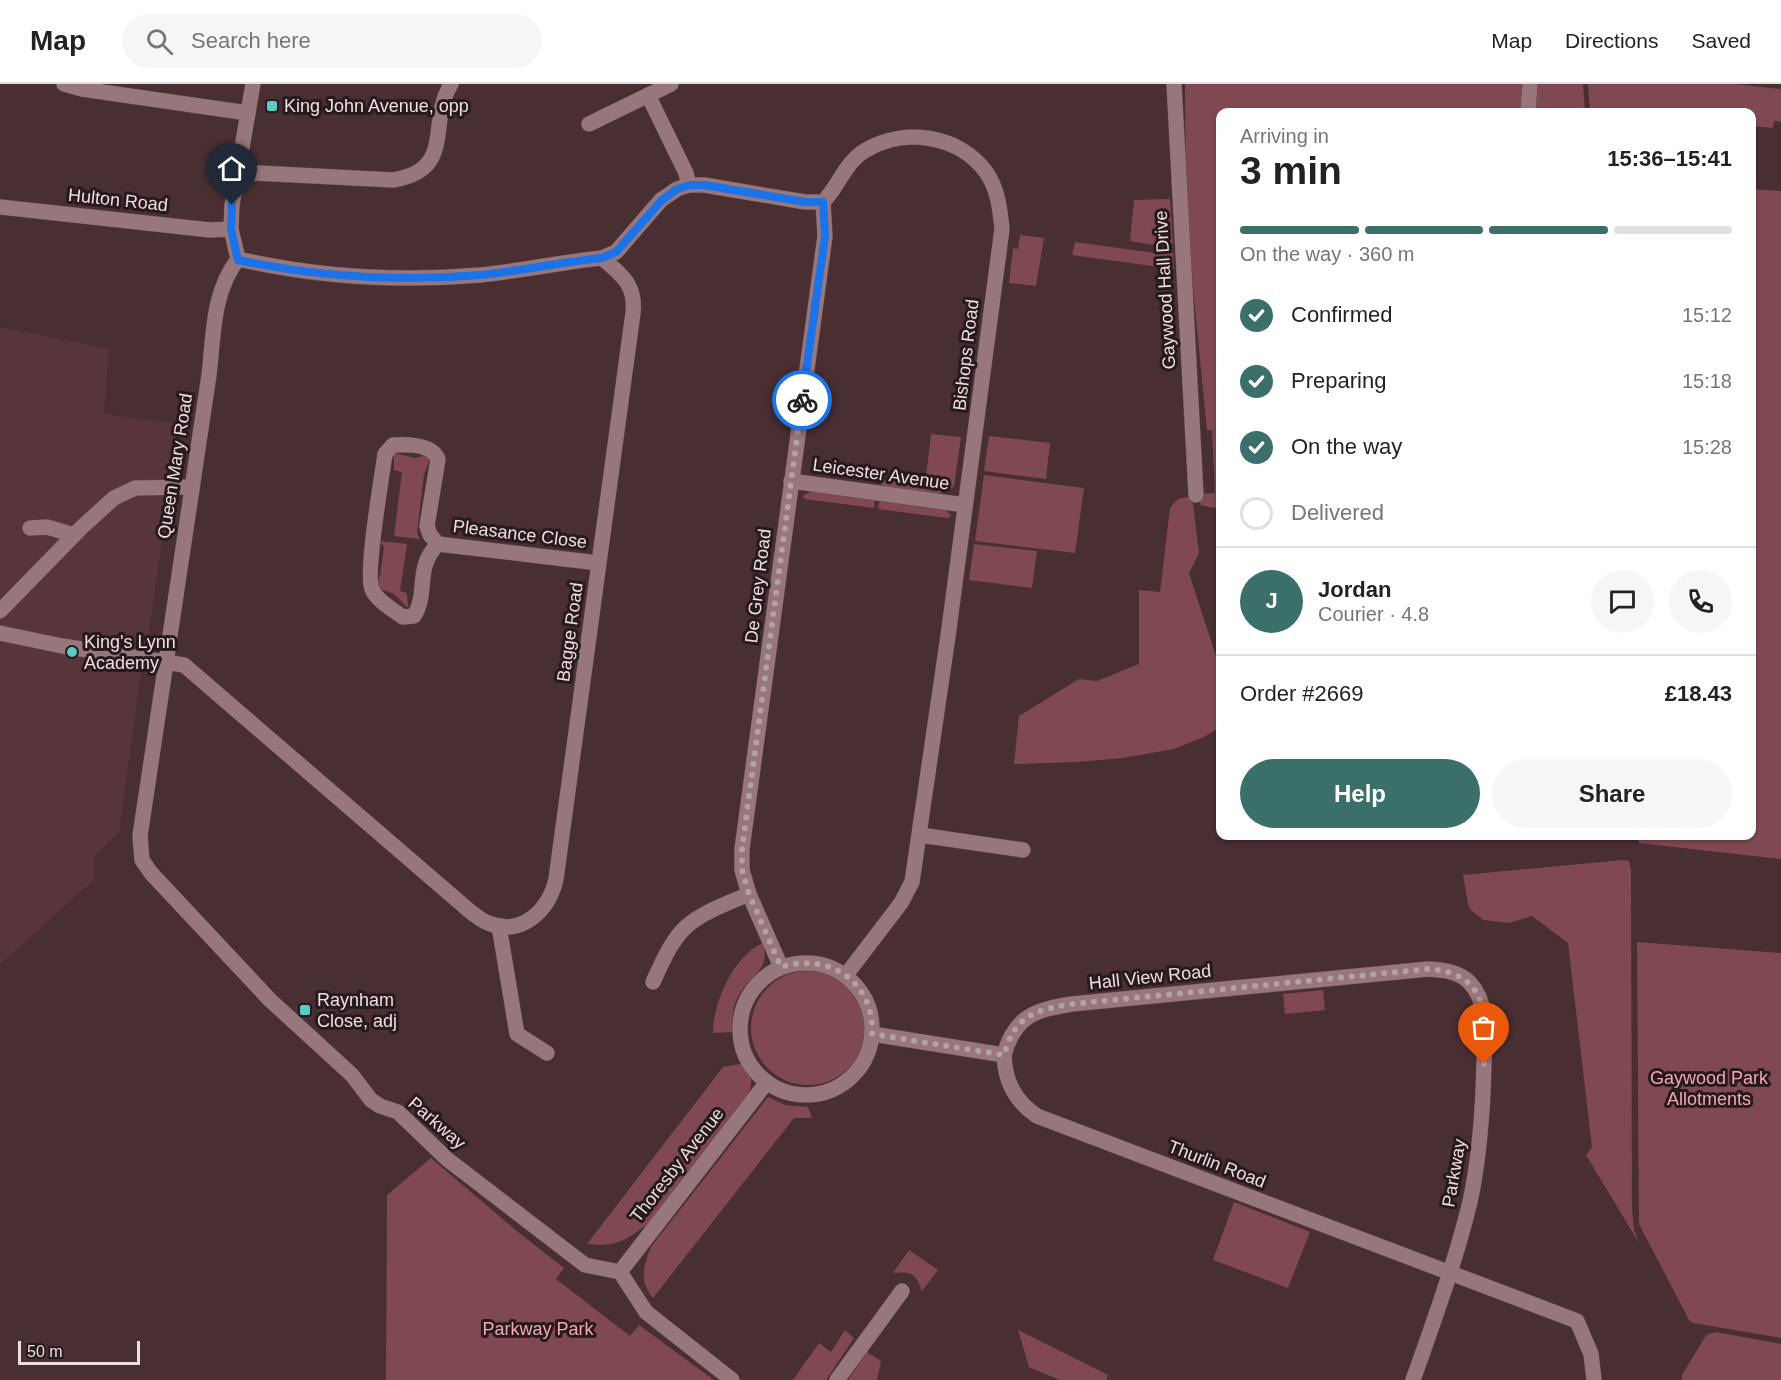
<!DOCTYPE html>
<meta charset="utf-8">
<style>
body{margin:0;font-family:Arial,sans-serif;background:#f6f6f6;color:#222;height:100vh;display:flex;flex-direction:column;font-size:22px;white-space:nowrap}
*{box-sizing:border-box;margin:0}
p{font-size:20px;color:#767676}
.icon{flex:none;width:33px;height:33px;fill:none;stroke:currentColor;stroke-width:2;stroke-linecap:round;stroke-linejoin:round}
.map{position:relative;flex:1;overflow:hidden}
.sheet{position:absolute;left:1216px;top:24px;width:540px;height:732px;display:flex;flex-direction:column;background:#fff;border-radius:12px;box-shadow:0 2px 4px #0004}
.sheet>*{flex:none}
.scale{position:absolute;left:18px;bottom:15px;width:122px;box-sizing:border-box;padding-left:6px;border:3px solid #efdddf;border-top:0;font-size:16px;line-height:21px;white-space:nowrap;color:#efdddf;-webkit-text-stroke:4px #271a1c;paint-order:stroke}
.pin{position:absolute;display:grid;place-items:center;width:51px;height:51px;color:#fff;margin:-62px -26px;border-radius:50% 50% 50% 0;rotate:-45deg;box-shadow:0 0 6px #0007}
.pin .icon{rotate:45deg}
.courier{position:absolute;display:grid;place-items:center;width:60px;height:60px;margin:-30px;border:4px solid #1a73e8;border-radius:50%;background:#fff;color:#222;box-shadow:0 2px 8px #0007}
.overview em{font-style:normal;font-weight:800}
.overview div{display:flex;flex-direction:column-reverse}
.overview{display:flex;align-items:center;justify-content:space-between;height:102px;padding:0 24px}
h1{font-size:39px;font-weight:800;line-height:45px}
.bar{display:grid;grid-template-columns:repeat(4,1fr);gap:9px 6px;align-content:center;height:72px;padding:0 24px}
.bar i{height:8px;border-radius:4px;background:#e0e0e0}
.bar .current{background:#3a6f6a}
.bar p{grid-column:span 4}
.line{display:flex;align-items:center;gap:15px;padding:0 24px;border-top:2px solid #e0e0e0}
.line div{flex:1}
.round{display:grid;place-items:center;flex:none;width:63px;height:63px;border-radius:32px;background:#f6f6f6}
ol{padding:0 24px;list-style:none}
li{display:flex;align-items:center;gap:18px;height:66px}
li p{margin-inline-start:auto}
li .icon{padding:6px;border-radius:50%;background:#3a6f6a;color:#fff;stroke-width:4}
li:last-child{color:#767676}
li i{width:33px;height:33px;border:3px solid #e0e0e0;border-radius:50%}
.primary-button{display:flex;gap:12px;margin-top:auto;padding:12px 24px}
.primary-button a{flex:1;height:69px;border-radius:36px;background:#3a6f6a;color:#fff;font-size:24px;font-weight:800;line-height:69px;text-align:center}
.primary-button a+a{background:#f6f6f6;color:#222}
header{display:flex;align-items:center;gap:36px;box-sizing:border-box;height:84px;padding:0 30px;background:#fff;border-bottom:2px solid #e0e0e0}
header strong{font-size:28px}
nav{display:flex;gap:33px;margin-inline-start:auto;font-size:21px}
.search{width:420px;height:54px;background:#f6f6f6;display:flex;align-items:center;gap:15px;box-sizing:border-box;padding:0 21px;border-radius:33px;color:#767676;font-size:22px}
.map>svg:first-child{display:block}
</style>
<header>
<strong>Map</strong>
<div class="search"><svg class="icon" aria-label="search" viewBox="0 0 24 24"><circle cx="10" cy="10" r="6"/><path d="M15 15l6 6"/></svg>Search here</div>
<nav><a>Map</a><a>Directions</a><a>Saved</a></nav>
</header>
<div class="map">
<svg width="1781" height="1296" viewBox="0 0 1781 1296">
<rect width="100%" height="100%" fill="#492e32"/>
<polygon fill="#57353a" points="0,243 109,265 104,330 179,340 147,561 143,574 119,749 117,749 94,773 95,795 0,880"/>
<g fill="#804951">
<polygon points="1185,0 1522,0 1522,28 1221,28 1221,425 1200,421 1200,410 1215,409 1212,346 1207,346 1186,133"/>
<polygon points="1538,0 1583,0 1585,28 1534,28"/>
<polygon points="1588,0 1734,0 1781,5 1781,38 1774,37 1773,44 1752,42 1752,28 1590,28"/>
<polygon points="1752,105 1781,107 1781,775 1639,759 1639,752 1752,752"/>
<polygon points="1170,115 1173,160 1155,161 1130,157 1134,116"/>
<polygon points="1020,151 1044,154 1036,202 1009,199 1013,164 1018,165"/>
<polygon points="1075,158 1155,169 1173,169 1174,185 1072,171"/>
<path d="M931 350 961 353 954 402C941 416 900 408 881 407L882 396 925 401Z"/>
<polygon points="989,352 1050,359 1046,395 984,387"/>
<polygon points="394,369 415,374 426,371 430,375 424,390 417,449 420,455 394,452 402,388 394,386"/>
<polygon points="984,391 1084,404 1075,469 975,457"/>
<polygon points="814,406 875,414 874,424 805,415 802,412"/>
<polygon points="1192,412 1199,469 1189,489 1217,575 1221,580 1221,643 1202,654 1174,665 1123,674 1077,678 1014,680 1019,632 1079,595 1097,597 1139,580 1139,506 1160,508 1170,424 1178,415"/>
<polygon points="880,414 945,425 951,432 947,434 878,425"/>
<polygon points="380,457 407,460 400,507 407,509 408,522 407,523 394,510 378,504 377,498 380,492 384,463"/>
<polygon points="974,460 1037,467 1032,504 969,496"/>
<polygon points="1623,776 1629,777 1631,787 1632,1125 1634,1146 1639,1159 1586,1071 1592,1063 1568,859 1532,832 1509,839 1483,836 1470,825 1468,820 1463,791"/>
<polygon points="1637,858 1781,869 1781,1254 1693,1239 1689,1236 1639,1140"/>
<path d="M763 859C771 887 750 890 739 911 732 922 732 936 733 948L713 949C713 919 733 872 763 859Z"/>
<circle cx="808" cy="944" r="57"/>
<polygon points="1323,906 1325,926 1285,930 1283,910"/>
<path d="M746 979 752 990 750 1008 648 1140C624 1157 617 1163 587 1160L723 983Z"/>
<path d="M768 1013 785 1021 808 1023 812 1034H794L653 1214C639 1197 643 1183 651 1163Z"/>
<polygon points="431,1074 518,1148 564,1184 556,1195 630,1252 639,1241 714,1296 386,1296 387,1111"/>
<polygon points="1234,1118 1310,1148 1288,1204 1213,1176"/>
<path d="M909 1166 938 1186 922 1207C916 1189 911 1187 893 1189Z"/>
<polygon points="845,1246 854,1254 826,1296 793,1296 819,1259 831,1268"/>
<polygon points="1018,1246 1108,1291 1106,1296 1060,1296 1029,1283"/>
<polygon points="1716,1248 1781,1260 1781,1296 1682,1296 1682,1291 1705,1253 1708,1250"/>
<polygon points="867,1268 881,1277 877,1296 848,1296"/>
</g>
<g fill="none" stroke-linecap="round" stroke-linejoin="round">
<g stroke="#644e50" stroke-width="16">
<g id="minor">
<polyline points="64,0 82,5 248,29"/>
<path d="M253 0 232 121 231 145 238 175C212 209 214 250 209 291L140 752 142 776 151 789 270 916 352 991 371 1016 380 1022 398 1028 447 1075 585 1181 620 1188 646 1228 732 1296"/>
<polyline points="1174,0 1196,411"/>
<polyline points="648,11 686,89 689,101"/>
<polyline points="1528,28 1530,0"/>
<polyline points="589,40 671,0"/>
<path d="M237 88 393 96C456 86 427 39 451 0"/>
<polyline points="0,123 210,146 231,145"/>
<path d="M238 175C317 193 399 198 480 191 521 187 561 178 602 174L616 168 661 116 677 105 689 101H704L805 118H823C839 102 845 78 866 66 904 43 959 51 986 88 998 105 1000 125 1002 145L948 552 912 798 901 819 846 891"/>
<polyline points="791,397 965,421"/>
<polyline points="30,444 47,443 74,451"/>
<path d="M438 460C414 484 429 508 414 532L403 533C393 526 376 516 372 505 365 490 382 392 385 370L393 361C408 360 432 360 438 375L427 442 430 451 438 460 598 479"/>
<polyline points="0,527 82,443 114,414 135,404 191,403"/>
<path d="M0 549 62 562 184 581 472 829C477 832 482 837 488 839 522 853 549 826 556 795L633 229C636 201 622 191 602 174"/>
<polyline points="920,751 1023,766"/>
<polyline points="499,842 517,950 547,969"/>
<circle cx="806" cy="945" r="66"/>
<polyline points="781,883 749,810 742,786 742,765 825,152 823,118"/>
<path d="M653 898C662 879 671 856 687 842 704 827 729 819 749 810"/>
<path d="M872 950 1004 971C1015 931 1036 926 1072 920L1428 885C1443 886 1459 887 1470 899 1489 919 1485 952 1484 978 1483 1025 1480 1072 1470 1118 1455 1179 1434 1237 1413 1296"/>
<path d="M1004 971C1005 998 1015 1017 1037 1032L1577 1237 1591 1270 1594 1296"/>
<polyline points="620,1188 767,998"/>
<polyline points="837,1296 902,1207"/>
</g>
</g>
<use href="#minor" stroke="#97777b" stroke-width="15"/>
</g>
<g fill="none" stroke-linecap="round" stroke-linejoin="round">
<path stroke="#b5a0a2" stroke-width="6" stroke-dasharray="0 10.8" d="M802 316 742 765V786L749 810 781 883C829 868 875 898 872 950L1004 971C1015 931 1035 926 1072 920L1428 885C1489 889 1486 930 1484 980"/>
<path stroke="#1a73e8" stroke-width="8" d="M232 121 231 145 238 176C317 193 399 198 480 191 521 187 561 178 602 174L616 168 662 116 677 105 690 101H704L805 118H823L825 152 802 316"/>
</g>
<g fill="#57cec1" stroke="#271a1c" stroke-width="2">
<rect x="266" y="16" width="12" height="12" rx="3"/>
<circle cx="72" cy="568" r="6"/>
<rect x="299" y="920" width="12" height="12" rx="3"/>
</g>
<g text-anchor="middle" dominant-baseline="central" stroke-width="6" stroke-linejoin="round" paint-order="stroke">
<g font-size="18" fill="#efdddf" stroke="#271a1c" text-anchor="start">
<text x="284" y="22">King John Avenue, opp</text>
<text x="84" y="558">King's Lynn<tspan x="84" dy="21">Academy</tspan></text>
<text x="317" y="916">Raynham<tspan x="317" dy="21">Close, adj</tspan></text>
</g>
<g font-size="18" fill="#efdddf" stroke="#271a1c">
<text transform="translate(118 116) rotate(6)">Hulton Road</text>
<text transform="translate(1165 206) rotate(-93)">Gaywood Hall Drive</text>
<text transform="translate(966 271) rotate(-83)">Bishops Road</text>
<text transform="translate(175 382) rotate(-81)">Queen Mary Road</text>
<text transform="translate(881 390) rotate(8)">Leicester Avenue</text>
<text transform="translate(520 450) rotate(7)">Pleasance Close</text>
<text transform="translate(758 502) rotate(-83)">De Grey Road</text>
<text transform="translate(570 548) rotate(-82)">Bagge Road</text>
<text transform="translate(1150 893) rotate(-6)">Hall View Road</text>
<text transform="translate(437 1039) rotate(41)">Parkway</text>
<text transform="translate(1217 1080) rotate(21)">Thurlin Road</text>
<text transform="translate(677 1081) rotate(-52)">Thoresby Avenue</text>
<text transform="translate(1454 1089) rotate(-80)">Parkway</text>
</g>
<g font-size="18" fill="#f4a7b1" stroke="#271a1c">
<text x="1709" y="994">Gaywood Park<tspan x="1709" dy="21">Allotments</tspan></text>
<text x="538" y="1245">Parkway Park</text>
</g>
</g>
</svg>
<div class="scale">50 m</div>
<div class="pin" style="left:1484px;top:980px;background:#ea580c"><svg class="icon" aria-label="bag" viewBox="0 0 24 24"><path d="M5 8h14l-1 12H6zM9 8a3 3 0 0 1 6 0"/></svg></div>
<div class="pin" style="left:232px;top:121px;background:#1f2937"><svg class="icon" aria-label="home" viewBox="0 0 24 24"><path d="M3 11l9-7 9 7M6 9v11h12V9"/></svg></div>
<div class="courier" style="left:802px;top:316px"><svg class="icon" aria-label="bike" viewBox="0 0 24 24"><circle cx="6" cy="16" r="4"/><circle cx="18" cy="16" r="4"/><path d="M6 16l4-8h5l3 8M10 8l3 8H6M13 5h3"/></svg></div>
<section class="sheet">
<div class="overview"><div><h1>3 min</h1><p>Arriving in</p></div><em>15:36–15:41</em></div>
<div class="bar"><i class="current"></i><i class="current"></i><i class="current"></i><i></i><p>On the way · 360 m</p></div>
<ol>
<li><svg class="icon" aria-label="check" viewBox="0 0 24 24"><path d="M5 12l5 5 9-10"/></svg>Confirmed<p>15:12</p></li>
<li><svg class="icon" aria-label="check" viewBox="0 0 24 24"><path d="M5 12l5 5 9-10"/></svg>Preparing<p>15:18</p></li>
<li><svg class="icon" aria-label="check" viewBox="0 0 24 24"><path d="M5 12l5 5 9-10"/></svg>On the way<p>15:28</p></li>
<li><i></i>Delivered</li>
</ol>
<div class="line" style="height:108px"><b class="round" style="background:#3a6f6a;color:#fff">J</b><div><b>Jordan</b><p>Courier · 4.8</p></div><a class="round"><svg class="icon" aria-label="chat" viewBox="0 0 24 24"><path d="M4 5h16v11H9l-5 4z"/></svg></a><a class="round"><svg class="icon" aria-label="phone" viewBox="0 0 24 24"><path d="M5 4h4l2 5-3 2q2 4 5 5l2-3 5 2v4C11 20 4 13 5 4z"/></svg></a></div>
<div class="line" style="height:78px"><div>Order #2669</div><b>£18.43</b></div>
<div class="primary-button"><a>Help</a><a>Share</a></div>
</section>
</div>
